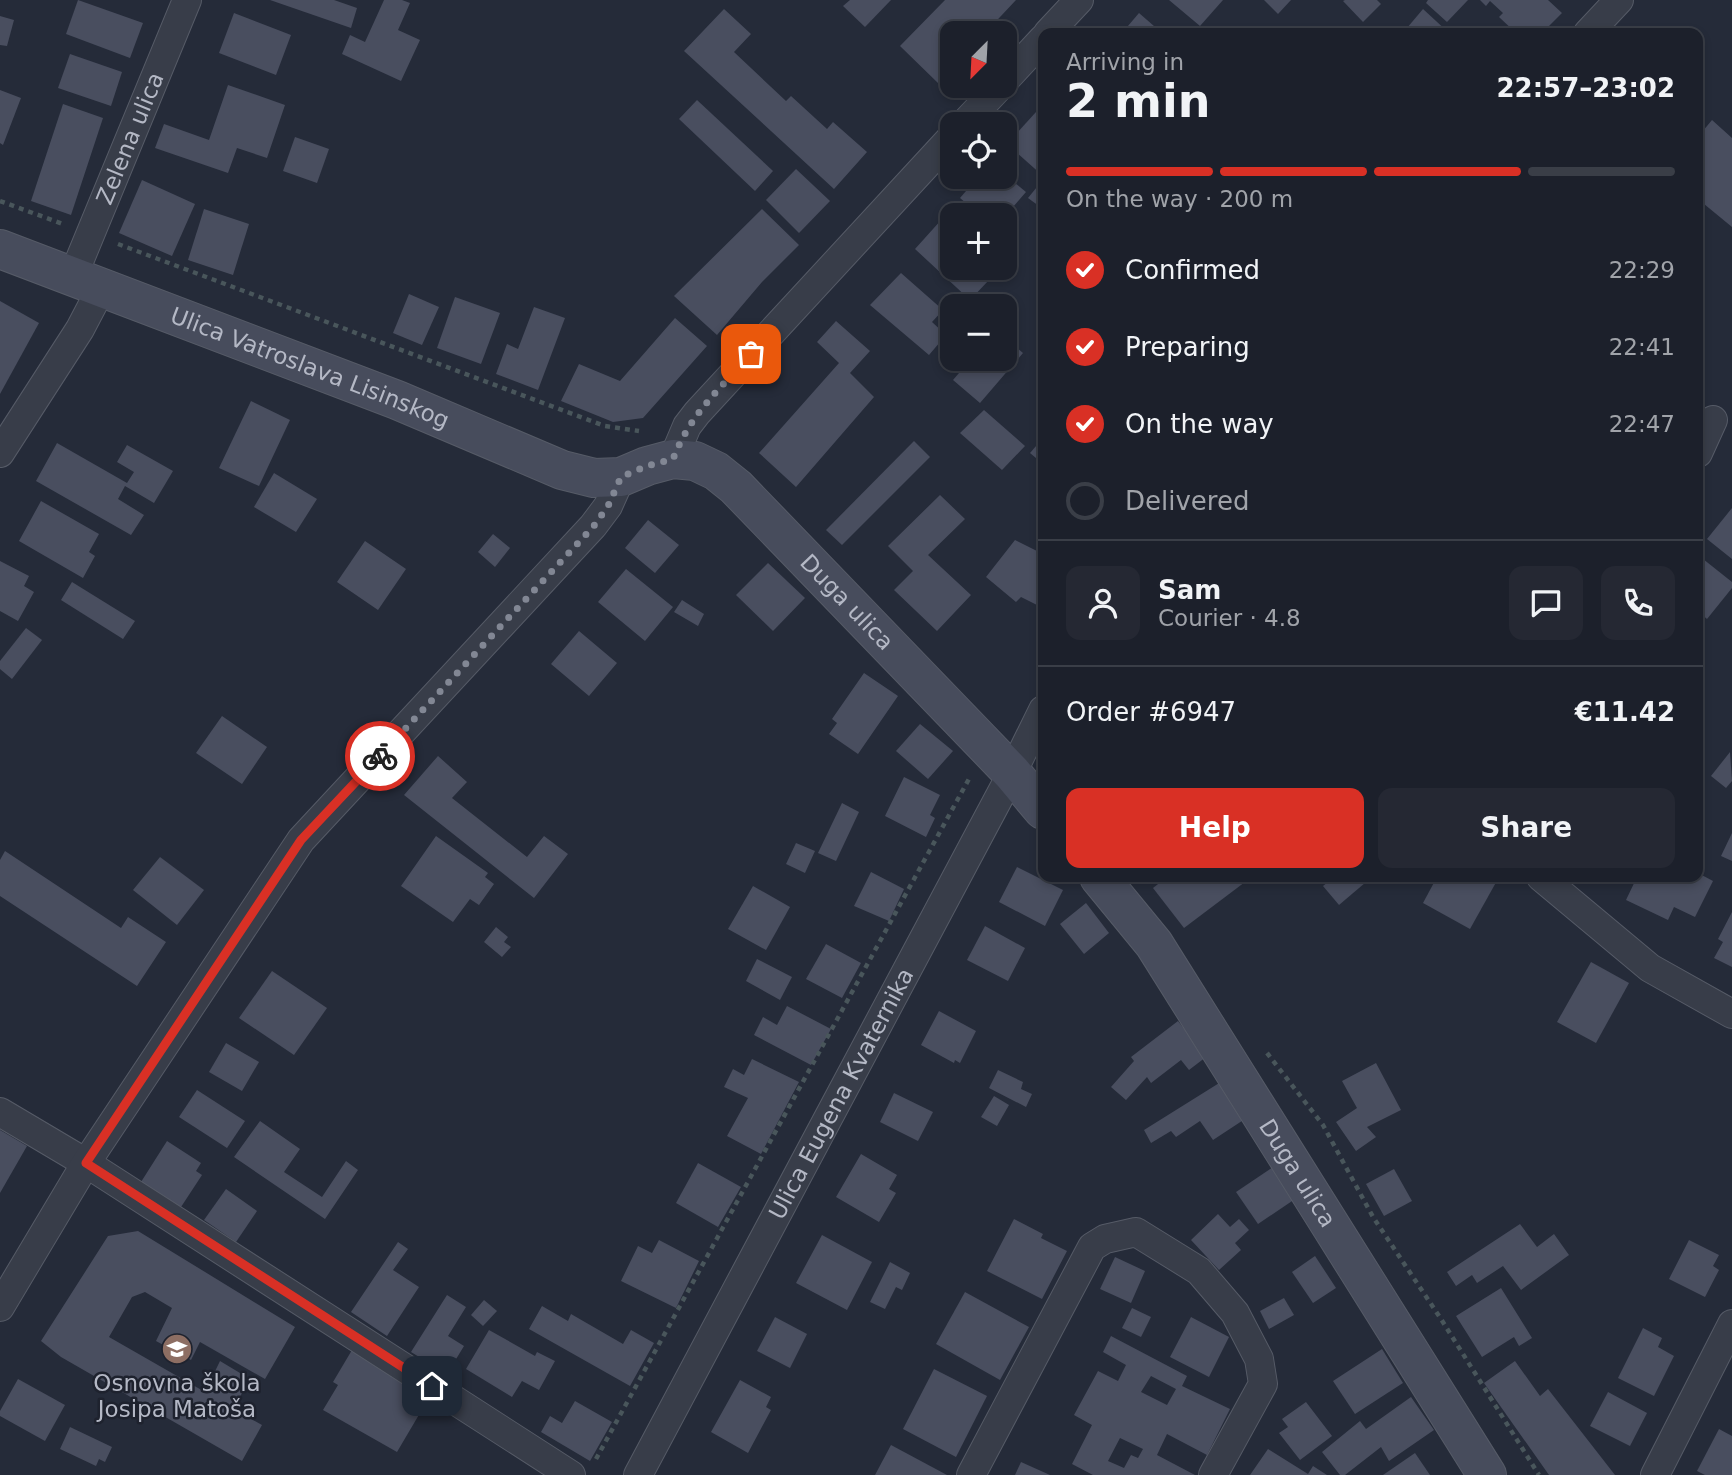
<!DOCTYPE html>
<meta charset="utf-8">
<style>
body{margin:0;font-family:"DejaVu Sans",sans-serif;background:#252833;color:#f1f3f6;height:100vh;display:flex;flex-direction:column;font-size:26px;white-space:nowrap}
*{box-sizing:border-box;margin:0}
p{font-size:23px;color:#a0a3a9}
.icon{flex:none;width:38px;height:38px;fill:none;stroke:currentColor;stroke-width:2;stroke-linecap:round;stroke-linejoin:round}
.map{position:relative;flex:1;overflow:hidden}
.side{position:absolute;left:1038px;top:28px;width:665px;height:854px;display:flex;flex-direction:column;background:#1c202b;border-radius:14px;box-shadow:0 4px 10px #0003,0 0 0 2px #3a3e47}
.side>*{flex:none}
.needle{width:46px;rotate:204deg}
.buttons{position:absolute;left:940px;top:21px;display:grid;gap:14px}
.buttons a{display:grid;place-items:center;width:77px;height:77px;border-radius:14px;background:#1c202b;box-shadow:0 4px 10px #0003,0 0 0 2px #3a3e47;font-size:35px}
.pin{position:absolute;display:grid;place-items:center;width:60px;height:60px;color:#fff;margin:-30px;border-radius:14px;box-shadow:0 4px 10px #0006}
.courier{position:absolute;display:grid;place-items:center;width:70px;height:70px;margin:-35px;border:5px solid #d93025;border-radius:50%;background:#fff;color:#222;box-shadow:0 2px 9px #0007}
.overview em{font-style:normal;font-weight:600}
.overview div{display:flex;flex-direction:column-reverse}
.overview{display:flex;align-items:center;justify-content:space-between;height:119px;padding:0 28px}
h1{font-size:46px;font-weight:600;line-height:52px}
.bar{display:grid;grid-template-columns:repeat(4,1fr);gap:10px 7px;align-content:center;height:84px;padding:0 28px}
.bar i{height:9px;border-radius:5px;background:#3a3e47}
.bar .on{background:#d93025}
.bar p{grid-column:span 4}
.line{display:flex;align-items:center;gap:18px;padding:0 28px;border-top:2px solid #3a3e47}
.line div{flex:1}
.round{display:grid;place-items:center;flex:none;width:74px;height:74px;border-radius:14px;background:#252833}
ol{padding:0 28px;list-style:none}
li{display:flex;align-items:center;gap:21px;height:77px}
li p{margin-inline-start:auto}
li .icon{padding:7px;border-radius:50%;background:#d93025;color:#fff;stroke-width:4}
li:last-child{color:#a0a3a9}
li i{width:38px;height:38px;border:4px solid #3a3e47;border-radius:50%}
.action{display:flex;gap:14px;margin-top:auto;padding:14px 28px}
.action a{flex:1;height:80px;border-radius:14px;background:#d93025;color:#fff;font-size:28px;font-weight:600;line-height:80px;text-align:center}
.action a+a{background:#252833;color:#f1f3f6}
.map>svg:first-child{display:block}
</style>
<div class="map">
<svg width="1732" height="1475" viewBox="0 0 1732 1475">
<rect width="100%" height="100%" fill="#252b39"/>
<g fill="#494e5f" fill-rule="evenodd">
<polygon points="78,0 143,23 130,58 66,34"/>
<polygon points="270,0 334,0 357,8 351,28"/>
<polygon points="384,0 402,0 410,3 398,30 420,40 401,81 342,54 350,35 365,42"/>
<polygon points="850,0 891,0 865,27 843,6"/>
<polygon points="945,0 1016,0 985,33 952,33 952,70 939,84 900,46"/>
<polygon points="1169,0 1223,0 1200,26"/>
<polygon points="1264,0 1291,0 1278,14"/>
<polygon points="1345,0 1377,0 1381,4 1363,22 1343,1"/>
<polygon points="1428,0 1468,0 1447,22 1426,3"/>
<polygon points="1480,0 1548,0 1562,13 1542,33 1516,33 1499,17 1503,13 1490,1 1486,6"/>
<polygon points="724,9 751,34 734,52 786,101 791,96 827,129 833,122 867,152 834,189 684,51"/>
<polygon points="1423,9 1449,33 1413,33 1407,28"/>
<polygon points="234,13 291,35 276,75 219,53"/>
<polygon points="1139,13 1162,33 1122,33"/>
<polygon points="0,16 14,20 7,46 0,45"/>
<polygon points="70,54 122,72 111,106 58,88"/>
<polygon points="228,85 285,105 267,158 237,148 228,173 155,148 164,124 209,140"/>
<polygon points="0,90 21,98 3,145 0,143"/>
<polygon points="697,100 773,171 755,191 679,119"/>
<polygon points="63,104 103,118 71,215 31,201"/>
<polygon points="1036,112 1043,118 1043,176 1007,144"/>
<polygon points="1712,120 1732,138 1732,227 1698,199 1698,128 1702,132"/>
<polygon points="295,137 329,149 317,183 283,171"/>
<polygon points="796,169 830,201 799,233 766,200"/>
<polygon points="1004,174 1026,192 1006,215 980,215 960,198 978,177 1004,177"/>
<polygon points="142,180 195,204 172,256 119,233"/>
<polygon points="1041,182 1043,183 1043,209 1028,198"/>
<polygon points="204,209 249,224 233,275 188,260"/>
<polygon points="762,209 799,245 762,282 717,335 674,296"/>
<polygon points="942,219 952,229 952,268 976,268 989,280 970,300 915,249"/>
<polygon points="901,273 943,310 932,322 946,335 929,355 870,305"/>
<polygon points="409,294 439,307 422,345 393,333"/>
<polygon points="455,297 500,313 481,364 437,348"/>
<polygon points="0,301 39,323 0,394"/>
<polygon points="534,307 565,318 538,390 496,374 507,344 518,349"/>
<polygon points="675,318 707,346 643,418 613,422 561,401 579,364 620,381"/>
<polygon points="836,321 870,351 850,373 874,397 796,487 759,453 839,363 817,342"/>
<polygon points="1004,337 1023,353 980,403 953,380 971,359 1004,359"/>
<polygon points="251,401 290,420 259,486 219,468"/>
<polygon points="984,410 1025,446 1002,470 960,433"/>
<polygon points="1043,438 1043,464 1030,453"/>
<polygon points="914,441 930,457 842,545 826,530"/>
<polygon points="57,443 127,483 134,472 117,462 127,445 173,471 154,503 125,486 118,499 144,515 131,535 36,481"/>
<polygon points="274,473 317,499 296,532 254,507"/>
<polygon points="940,495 965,519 928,555 971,595 937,631 894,590 913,571 888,546"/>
<polygon points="41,501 99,534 89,552 95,556 83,578 19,541"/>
<polygon points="1732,508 1732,559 1707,539"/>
<polygon points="648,520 679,545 655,573 625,548"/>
<polygon points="493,534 510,548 495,567 478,552"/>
<polygon points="1015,540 1039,552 1043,544 1043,608 1021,597 1016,602 986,577"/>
<polygon points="365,541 406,569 378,610 337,582"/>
<polygon points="1698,555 1732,582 1732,588 1707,619 1698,611"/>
<polygon points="0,561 29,576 24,586 34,592 18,621 0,611"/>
<polygon points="768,563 805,598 773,631 736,595"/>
<polygon points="626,569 673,607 645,641 598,602"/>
<polygon points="72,582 135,621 123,639 61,600"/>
<polygon points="682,600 704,614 698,626 674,612"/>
<polygon points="26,628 42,640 12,679 0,669 0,661"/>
<polygon points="579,631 617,663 589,696 551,664"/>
<polygon points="864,673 898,696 858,754 829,734 837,723 832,719"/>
<polygon points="222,716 267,747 242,784 196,753"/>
<polygon points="920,724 953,751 928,779 896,751"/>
<polygon points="1730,752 1732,781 1726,788 1711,776"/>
<polygon points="438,756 467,782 452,798 527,857 544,836 568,854 534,898 404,795"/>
<polygon points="904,777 940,795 930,815 935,818 926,837 885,816"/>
<polygon points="842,803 859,812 836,861 818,853"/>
<polygon points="1732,833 1732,861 1721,856"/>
<polygon points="436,836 488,873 485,877 494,884 479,905 470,899 453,922 401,886"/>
<polygon points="796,843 815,851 805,873 786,864"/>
<polygon points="5,851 121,928 128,917 166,942 137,986 0,896 0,860"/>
<polygon points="160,857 204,890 177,925 133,890"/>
<polygon points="1017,867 1063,890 1045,926 999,902"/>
<polygon points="871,872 904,889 889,921 854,906"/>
<polygon points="1698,873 1713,881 1695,917 1674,907 1668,920 1626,900 1637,877 1698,877"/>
<polygon points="1167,877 1247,877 1249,879 1184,928 1153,888"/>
<polygon points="1334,877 1372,877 1339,905 1323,886"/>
<polygon points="1437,877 1499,877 1470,929 1423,903"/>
<polygon points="753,886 790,907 766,950 728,929"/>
<polygon points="1086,903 1109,933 1084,954 1060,924"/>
<polygon points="1732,912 1732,967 1714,958 1723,942 1718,939"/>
<polygon points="985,926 1025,948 1008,981 967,960"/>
<polygon points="496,927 508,937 504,942 511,947 502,957 484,942"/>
<polygon points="826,944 861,963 842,998 806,979"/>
<polygon points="757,959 792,977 780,1000 746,981"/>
<polygon points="1591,962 1629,983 1596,1043 1557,1022"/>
<polygon points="272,971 327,1008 294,1055 239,1018"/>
<polygon points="787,1006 831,1029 811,1065 754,1035 763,1017 777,1025"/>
<polygon points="939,1011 976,1031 960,1063 955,1060 954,1063 921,1045"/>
<polygon points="1178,1021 1206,1057 1189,1070 1181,1060 1151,1083 1147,1077 1126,1100 1111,1087 1134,1061 1131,1057"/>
<polygon points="226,1043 259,1062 242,1091 209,1072"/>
<polygon points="752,1059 799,1082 761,1154 727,1136 748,1098 724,1087 733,1069 744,1075"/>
<polygon points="1376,1063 1401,1110 1367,1127 1376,1137 1356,1151 1336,1122 1357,1108 1342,1081"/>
<polygon points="998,1070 1023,1082 1021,1089 1032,1094 1026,1107 989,1088"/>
<polygon points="1224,1080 1248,1117 1213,1140 1200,1121 1176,1137 1171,1131 1151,1143 1144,1130"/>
<polygon points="197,1090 245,1121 227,1148 179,1117"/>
<polygon points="894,1093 933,1112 918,1141 880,1122"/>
<polygon points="994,1096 1009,1105 997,1126 981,1117"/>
<polygon points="260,1121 300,1149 284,1172 322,1197 346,1161 358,1170 325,1219 234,1157"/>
<polygon points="0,1130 27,1146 0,1193"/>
<polygon points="167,1141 201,1163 196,1171 202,1175 181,1207 141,1182"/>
<polygon points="861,1154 897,1175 889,1189 896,1193 879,1222 836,1197"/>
<polygon points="698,1163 741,1187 718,1227 676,1203"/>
<polygon points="1276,1165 1298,1197 1258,1224 1236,1192"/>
<polygon points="1394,1169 1412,1201 1384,1216 1366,1184"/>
<polygon points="226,1189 257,1211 236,1242 204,1220"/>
<polygon points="1218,1214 1230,1227 1239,1219 1249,1230 1235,1243 1241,1250 1219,1270 1191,1240"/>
<polygon points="1014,1219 1043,1234 1041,1238 1067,1251 1042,1299 987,1271"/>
<polygon points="1520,1224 1537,1247 1554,1234 1569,1255 1521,1290 1503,1266 1477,1283 1472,1275 1456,1286 1447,1272"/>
<polygon points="138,1231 295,1327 265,1379 200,1342 191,1360 156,1341 172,1308 145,1292 132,1297 109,1337 205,1392 220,1361 250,1379 233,1409 262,1425 242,1461 61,1357 41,1341 108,1236"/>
<polygon points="822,1235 872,1262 847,1310 796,1283"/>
<polygon points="659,1240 699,1261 676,1308 621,1281 638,1246 652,1253"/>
<polygon points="1689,1240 1719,1255 1713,1266 1719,1270 1705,1297 1669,1279"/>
<polygon points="398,1242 408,1249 393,1270 419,1287 387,1336 351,1312"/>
<polygon points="1315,1256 1336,1288 1313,1303 1292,1272"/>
<polygon points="1115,1257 1145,1271 1131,1303 1100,1289"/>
<polygon points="890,1262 910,1273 902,1290 896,1287 885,1309 870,1302"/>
<polygon points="1501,1288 1532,1338 1519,1346 1514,1337 1482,1357 1456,1316"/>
<polygon points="965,1292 1029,1327 1000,1380 936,1344"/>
<polygon points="447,1295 466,1307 448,1336 464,1346 447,1374 411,1352"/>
<polygon points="1284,1298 1294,1315 1269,1329 1260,1311"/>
<polygon points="484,1300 497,1311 483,1326 471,1315"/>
<polygon points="542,1306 568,1321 571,1314 623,1344 631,1330 654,1343 630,1386 529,1329"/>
<polygon points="1132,1308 1151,1317 1141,1337 1122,1328"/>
<polygon points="775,1317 807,1334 790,1368 757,1351"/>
<polygon points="1191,1317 1229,1337 1209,1377 1170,1357"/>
<polygon points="1643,1328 1662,1338 1658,1347 1674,1356 1654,1396 1618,1378"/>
<polygon points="489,1330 535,1356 537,1352 555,1361 539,1390 522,1381 512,1397 466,1369"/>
<path d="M1111 1336 1187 1376 1182 1386 1230 1409 1207 1455 1167 1434 1157 1455 1195 1475H1093L1072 1464 1092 1425 1074 1415 1098 1371 1118 1381 1126 1365 1103 1352ZM1151 1376 1176 1389 1167 1405 1141 1392ZM1120 1438 1143 1449 1138 1458 1131 1455 1124 1468 1108 1461Z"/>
<polygon points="1382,1349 1403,1383 1355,1414 1333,1381"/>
<polygon points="352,1350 430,1396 397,1452 323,1410 338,1385 333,1382"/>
<polygon points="1515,1361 1540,1396 1548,1389 1615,1475 1549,1475 1484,1383"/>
<polygon points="934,1369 987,1396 956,1457 903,1429"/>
<polygon points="18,1379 65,1405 45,1441 0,1416 0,1411"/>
<polygon points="740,1380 771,1397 766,1407 771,1410 748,1453 711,1432"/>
<polygon points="1608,1392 1647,1413 1630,1446 1590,1426"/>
<polygon points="1411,1397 1434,1430 1389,1461 1381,1447 1345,1475 1340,1475 1322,1452 1360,1421 1366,1429"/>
<polygon points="575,1401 612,1422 590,1461 541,1432 550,1416 562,1423"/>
<polygon points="1306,1402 1332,1436 1300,1460 1279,1433 1288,1427 1282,1419"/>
<polygon points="70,1427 112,1447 105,1462 99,1459 96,1466 60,1449"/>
<polygon points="1719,1429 1732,1436 1732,1475 1705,1475 1697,1471"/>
<polygon points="891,1445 947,1475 875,1475"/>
<polygon points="1268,1449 1308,1474 1313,1466 1327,1475 1250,1475"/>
<polygon points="1415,1453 1430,1475 1383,1475"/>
<polygon points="1021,1462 1050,1475 1015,1475"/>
</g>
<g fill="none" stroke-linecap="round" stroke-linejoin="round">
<g stroke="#565b67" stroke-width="30">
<g id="minor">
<polyline points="1048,33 1079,0"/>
<polyline points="1588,33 1619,0"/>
<polyline points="1004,81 1043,39"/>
<polyline points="964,124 1000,86"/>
<path id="s1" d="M73 276 187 0"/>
<polyline points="0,453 80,329 102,287"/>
<polyline points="1698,453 1713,420"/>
<polyline points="673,459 687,426 697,413 952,137"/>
<polyline points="1541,877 1650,968 1732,1014"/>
<polyline points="0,1112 86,1163 571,1475"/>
<polyline points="0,1307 86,1163 301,840 593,526 608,506 621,477"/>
<path id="s2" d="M638 1475 1012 773 1043 710"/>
<polyline points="971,1475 1092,1247 1105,1239 1136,1232 1199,1271 1235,1313 1259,1359 1263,1384 1213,1475"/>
<polyline points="1655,1475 1732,1324"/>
</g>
</g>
<g stroke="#565b67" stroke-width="40">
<g id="secondary">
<path id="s3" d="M0 249 397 400 562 470 594 478 621 477 647 466 673 459 695 461 716 471 736 487 1012 773 1043 810"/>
<path id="s4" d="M1099 877 1154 944 1487 1475"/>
</g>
</g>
<g stroke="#49565b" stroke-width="4.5" stroke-dasharray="5 5" stroke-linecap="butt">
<polyline points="0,201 63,224"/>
<polyline points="118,244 605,426 639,431"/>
<polyline points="1267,1053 1323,1125 1373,1217 1441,1319 1539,1475"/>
<polyline points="596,1459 970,777"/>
</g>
<use href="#minor" stroke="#383d49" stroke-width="28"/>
<use href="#secondary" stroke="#474c5c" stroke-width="38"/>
</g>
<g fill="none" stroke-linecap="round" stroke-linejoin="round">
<path stroke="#828794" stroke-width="7" stroke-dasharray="0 12.6" d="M380 756 593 527 608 506 621 477 647 466 673 459C691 413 719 390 751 354"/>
<polyline stroke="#d93025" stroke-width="9" points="380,756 301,840 86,1163 432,1386"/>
</g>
<defs>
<g id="school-disc" transform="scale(1.575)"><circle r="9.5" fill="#8d6e63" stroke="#1e222e"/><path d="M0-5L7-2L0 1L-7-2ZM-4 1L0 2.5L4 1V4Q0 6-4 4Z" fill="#fff"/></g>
</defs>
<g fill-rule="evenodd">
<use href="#school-disc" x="177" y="1349"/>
</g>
<g text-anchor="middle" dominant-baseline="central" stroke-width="5" stroke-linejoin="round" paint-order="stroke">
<g font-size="23" fill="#b4b8c5" stroke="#1e222e">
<text stroke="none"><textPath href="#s1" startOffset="149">Zelena ulica</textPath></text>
<text stroke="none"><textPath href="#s3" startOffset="332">Ulica Vatroslava Lisinskog</textPath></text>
<text stroke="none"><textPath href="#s3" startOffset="950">Duga ulica</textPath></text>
<text stroke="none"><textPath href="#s2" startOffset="432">Ulica Eugena Kvaternika</textPath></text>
<text stroke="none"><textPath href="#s4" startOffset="357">Duga ulica</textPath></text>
</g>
<g font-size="23" fill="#b4b8c5" stroke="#1e222e">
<text x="177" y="1383">Osnovna škola<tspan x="177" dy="26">Josipa Matoša</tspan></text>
</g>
</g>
</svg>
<div class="buttons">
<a><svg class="needle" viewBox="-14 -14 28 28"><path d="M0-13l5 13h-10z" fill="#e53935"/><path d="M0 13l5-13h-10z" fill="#a0a3a9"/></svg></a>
<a><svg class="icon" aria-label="locate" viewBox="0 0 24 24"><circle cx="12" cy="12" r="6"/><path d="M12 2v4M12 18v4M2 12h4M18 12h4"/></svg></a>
<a>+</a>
<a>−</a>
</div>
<div class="pin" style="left:751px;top:354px;background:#ea580c"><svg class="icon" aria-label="bag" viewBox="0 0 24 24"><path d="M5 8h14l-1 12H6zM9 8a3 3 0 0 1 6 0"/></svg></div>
<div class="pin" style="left:432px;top:1386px;background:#1f2937"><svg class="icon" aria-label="home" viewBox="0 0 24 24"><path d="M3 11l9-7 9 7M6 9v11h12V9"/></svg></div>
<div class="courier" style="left:380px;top:756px"><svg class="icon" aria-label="bike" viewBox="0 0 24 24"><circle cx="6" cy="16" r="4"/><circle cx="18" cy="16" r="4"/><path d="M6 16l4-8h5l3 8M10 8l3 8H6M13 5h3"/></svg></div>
<section class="side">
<div class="overview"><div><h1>2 min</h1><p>Arriving in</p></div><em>22:57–23:02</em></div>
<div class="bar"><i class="on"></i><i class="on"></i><i class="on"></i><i></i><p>On the way · 200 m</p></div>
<ol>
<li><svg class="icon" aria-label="check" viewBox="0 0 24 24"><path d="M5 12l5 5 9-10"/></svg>Confirmed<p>22:29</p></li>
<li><svg class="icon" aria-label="check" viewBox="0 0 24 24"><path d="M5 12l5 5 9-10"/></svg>Preparing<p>22:41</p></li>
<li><svg class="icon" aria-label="check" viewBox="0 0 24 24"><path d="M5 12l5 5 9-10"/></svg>On the way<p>22:47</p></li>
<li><i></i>Delivered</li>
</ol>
<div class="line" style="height:126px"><a class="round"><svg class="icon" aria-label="person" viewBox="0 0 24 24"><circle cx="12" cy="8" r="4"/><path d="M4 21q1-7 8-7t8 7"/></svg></a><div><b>Sam</b><p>Courier · 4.8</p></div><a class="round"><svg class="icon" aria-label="chat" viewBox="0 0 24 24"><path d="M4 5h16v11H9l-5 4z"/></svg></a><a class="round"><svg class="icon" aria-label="phone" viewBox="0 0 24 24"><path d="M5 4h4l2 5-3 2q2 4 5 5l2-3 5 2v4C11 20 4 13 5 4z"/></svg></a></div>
<div class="line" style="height:91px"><div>Order #6947</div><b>€11.42</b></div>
<div class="action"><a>Help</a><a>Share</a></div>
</section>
</div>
